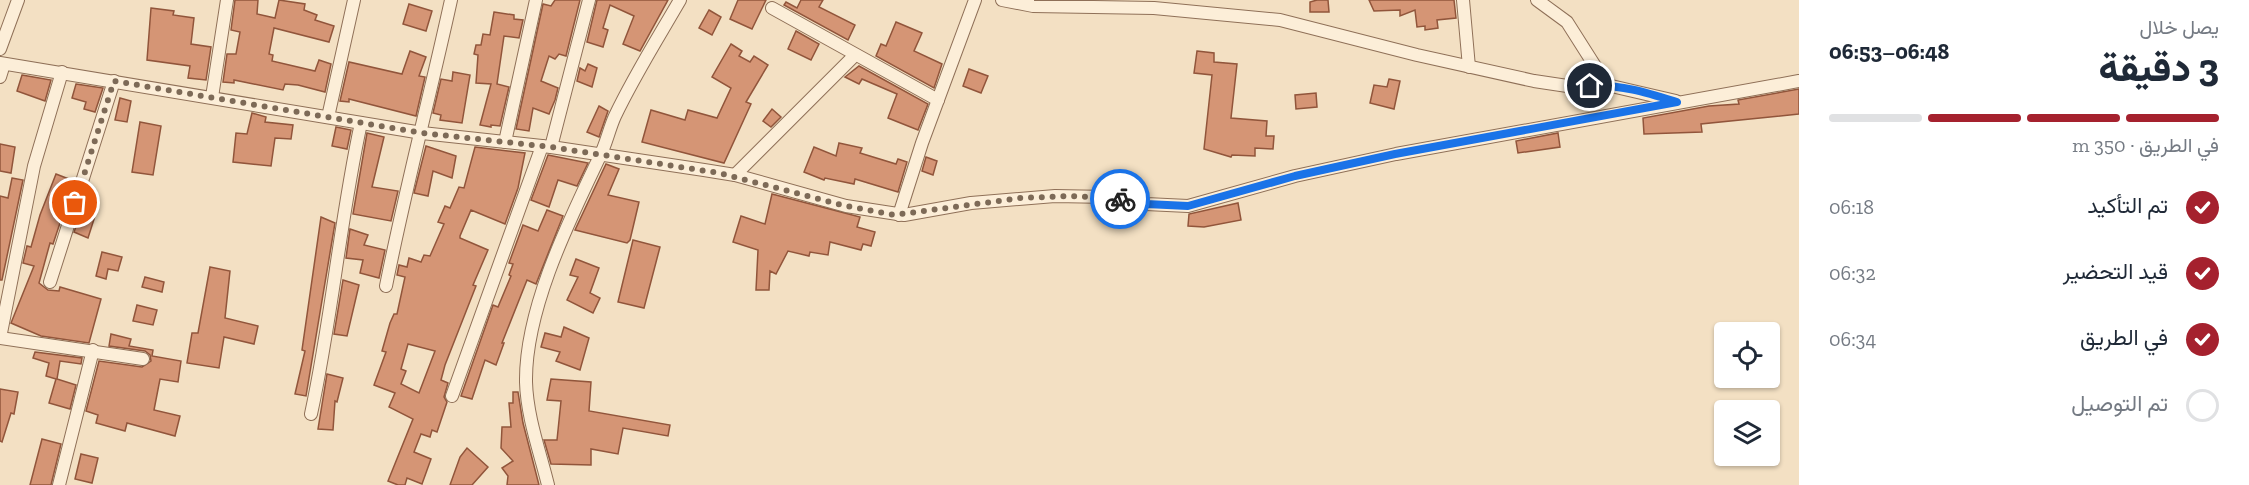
<!DOCTYPE html>
<html lang="ar">
<meta charset="utf-8">
<style>
body{margin:0;font-family:"Zilla Slab",Vazirmatn,serif;background:#f2f2f3;color:#1f2937;direction:rtl;height:100vh;display:flex;flex-direction:column;font-size:22px;white-space:nowrap}
*{box-sizing:border-box;margin:0}
p{font-size:20px;color:#747a83}
.icon{flex:none;width:33px;height:33px;fill:none;stroke:currentColor;stroke-width:2;stroke-linecap:round;stroke-linejoin:round}
.map{position:relative;flex:1;overflow:hidden;direction:ltr}
.drawer{display:flex;flex-direction:column;background:#fff;width:450px}
.drawer>*{flex:none}
.tools{position:absolute;left:1714px;top:322px;display:grid;gap:12px}
.tools a{display:grid;place-items:center;width:66px;height:66px;border-radius:6px;background:#fff;box-shadow:0 2px 4px #0004;font-size:30px}
.pin{position:absolute;display:grid;place-items:center;width:51px;height:51px;color:#fff;margin:-26px;border:3px solid #fff;border-radius:50%;box-shadow:0 2px 6px #0007}
.courier{position:absolute;display:grid;place-items:center;width:60px;height:60px;margin:-30px;border:4px solid #1a73e8;border-radius:50%;background:#fff;color:#222;box-shadow:0 2px 8px #0007}
.summary em{font-style:normal;font-weight:800}
.summary div{display:flex;flex-direction:column-reverse}
.summary{display:flex;align-items:center;justify-content:space-between;height:102px;padding:0 30px}
h1{font-size:39px;font-weight:800;line-height:45px}
.bar{display:grid;grid-template-columns:repeat(4,1fr);gap:9px 6px;align-content:center;height:72px;padding:0 30px}
.bar i{height:8px;border-radius:4px;background:#e0e1e3}
.bar .selected{background:#a5212e}
.bar p{grid-column:span 4}
ol{padding:0 30px;list-style:none}
li{display:flex;align-items:center;gap:18px;height:66px}
li p{margin-inline-start:auto}
li .icon{padding:6px;border-radius:50%;background:#a5212e;color:#fff;stroke-width:4}
li:last-child{color:#747a83}
li i{width:33px;height:33px;border:3px solid #e0e1e3;border-radius:50%}
main{display:flex;flex:1;min-height:0}
.map>svg:first-child{display:block}
</style>
<main>
<section class="drawer">
<div class="summary"><div><h1>3 دقيقة</h1><p>يصل خلال</p></div><em>06:48–06:53</em></div>
<div class="bar"><i class="selected"></i><i class="selected"></i><i class="selected"></i><i></i><p>في الطريق · 350 m</p></div>
<ol>
<li><svg class="icon" aria-label="check" viewBox="0 0 24 24"><path d="M5 12l5 5 9-10"/></svg>تم التأكيد<p>06:18</p></li>
<li><svg class="icon" aria-label="check" viewBox="0 0 24 24"><path d="M5 12l5 5 9-10"/></svg>قيد التحضير<p>06:32</p></li>
<li><svg class="icon" aria-label="check" viewBox="0 0 24 24"><path d="M5 12l5 5 9-10"/></svg>في الطريق<p>06:34</p></li>
<li><i></i>تم التوصيل</li>
</ol>
</section>
<div class="map">
<svg width="1799" height="485" viewBox="0 0 1799 485">
<rect width="100%" height="100%" fill="#f3e0c3"/>
<g fill="#d59575" stroke="#91553b" stroke-width="1.5" fill-rule="evenodd">
<polygon points="235,0 258,0 257,14 275,18 279,0 305,4 304,10 317,15 315,20 334,26 329,42 274,28 269,54 273,55 272,61 315,71 319,60 331,64 325,92 298,85 285,84 283,90 234,80 234,83 223,82 227,54 236,54 240,32 231,30"/>
<polygon points="555,0 580,0 566,56 559,54 555,59 549,56 541,81 558,88 555,100 549,114 533,108 529,131 516,129 543,4 551,6"/>
<polygon points="597,0 668,0 640,51 623,44 634,16 610,5 603,28 608,30 603,47 587,42"/>
<polygon points="738,0 766,0 752,29 730,19"/>
<polygon points="801,0 823,0 819,7 855,25 848,40 784,5 786,2 797,8"/>
<polygon points="1317,0 1328,0 1329,12 1310,12 1310,2"/>
<polygon points="1369,0 1454,0 1456,18 1437,20 1438,28 1425,30 1425,26 1417,27 1415,10 1400,16 1400,10 1374,11"/>
<polygon points="409,4 432,11 426,31 403,24"/>
<polygon points="151,8 174,11 173,15 194,18 191,44 211,47 206,80 188,78 190,66 147,60"/>
<polygon points="709,10 721,17 712,35 699,28"/>
<polygon points="494,12 514,15 514,19 523,20 519,38 504,36 497,84 509,87 500,126 491,125 491,127 480,125 491,84 476,83 478,55 474,54 476,45 481,45 483,34 490,35"/>
<polygon points="896,22 922,33 914,51 942,64 934,88 876,56 881,44 886,46"/>
<polygon points="796,31 819,44 811,60 788,49"/>
<polygon points="731,44 742,51 739,56 750,62 754,56 768,65 746,102 751,104 724,163 642,142 651,110 685,120 688,110 717,118 731,88 712,77"/>
<polygon points="410,51 426,57 419,76 425,77 416,116 349,99 349,102 340,101 349,62 402,74"/>
<polygon points="1197,51 1214,53 1214,62 1237,64 1231,118 1267,121 1266,136 1274,136 1273,149 1255,148 1255,156 1232,155 1231,157 1204,149 1212,75 1194,73"/>
<polygon points="588,64 597,68 592,87 577,81 580,68 585,71"/>
<polygon points="859,66 928,104 918,130 888,118 897,94 862,79 859,84 845,77"/>
<polygon points="969,69 988,76 981,93 963,86"/>
<polygon points="453,72 470,75 462,123 440,120 441,115 433,113 441,79 452,81"/>
<polygon points="22,75 51,80 45,101 17,91"/>
<polygon points="1389,79 1400,81 1394,109 1370,103 1374,85 1387,87"/>
<polygon points="76,84 103,88 95,112 84,109 86,102 72,98"/>
<polygon points="1799,89 1799,114 1701,124 1702,132 1644,134 1643,118 1709,106 1739,104 1738,100"/>
<polygon points="1316,93 1317,107 1296,109 1295,95"/>
<polygon points="120,98 131,101 127,122 115,120"/>
<polygon points="599,106 608,111 599,137 587,132"/>
<polygon points="772,109 781,117 771,127 763,121"/>
<polygon points="252,113 266,117 265,122 293,125 291,139 275,138 271,166 233,162 236,133 247,134"/>
<polygon points="140,122 161,126 153,175 132,172"/>
<polygon points="336,127 351,130 347,149 332,146"/>
<polygon points="367,133 384,137 372,187 398,191 391,221 353,214"/>
<polygon points="1558,133 1560,147 1518,153 1516,141"/>
<polygon points="839,143 862,148 860,153 896,164 898,159 907,162 898,192 855,179 854,184 825,178 824,180 804,172 814,147 836,156"/>
<polygon points="0,144 15,147 11,173 0,171"/>
<polygon points="426,146 456,156 452,178 433,171 428,196 414,193"/>
<path d="M475 147 525 153 518 188 505 224 471 210 460 236V238L488 250 473 285 476 286 445 365 441 380 448 383 444 397 447 402 437 432 432 430 430 437 421 434 414 452 431 459 422 484 407 478 405 485H398L388 481 413 419 389 407 395 393 374 385 386 352 382 351 390 323 394 314H397L405 277 397 275 399 265 407 267 409 258 421 262 424 255 430 256 444 224 438 222 445 206 450 208 459 187 464 188ZM408 344 435 351 419 393 401 384 406 371 401 369Z"/>
<polygon points="548,155 588,163 577,186 558,180 549,207 531,200"/>
<polygon points="926,157 937,161 933,175 922,171"/>
<polygon points="606,164 619,169 608,195 639,202 630,240 627,243 575,230"/>
<polygon points="56,174 74,181 53,244 50,243 39,283 48,290 59,291 60,287 101,299 89,343 41,336 11,323 34,266 23,263 27,246 31,247 40,215"/>
<polygon points="12,178 23,180 2,280 0,280 0,196 8,198"/>
<polygon points="772,194 860,217 857,227 875,232 871,246 863,244 861,250 830,242 828,255 810,252 809,256 788,251 776,274 770,271 769,290 756,290 758,250 733,242 741,216 765,224"/>
<polygon points="1238,203 1241,220 1204,227 1188,226 1189,214"/>
<polygon points="547,210 563,216 536,284 527,280 502,343 504,343 496,365 485,360 472,399 461,396 493,305 498,307 511,276 509,275 513,264 509,263 523,225 538,231"/>
<polygon points="81,213 95,216 88,238 74,232"/>
<polygon points="321,217 335,223 306,396 295,394 305,351 302,350"/>
<polygon points="350,229 368,235 364,245 385,250 379,278 360,273 363,260 346,258"/>
<polygon points="633,240 660,247 644,308 618,302"/>
<polygon points="102,252 122,257 118,271 108,269 106,279 96,276"/>
<polygon points="576,259 599,268 590,293 600,298 593,313 567,300 578,277 570,275"/>
<polygon points="210,267 230,271 225,318 258,326 254,344 224,337 219,368 187,363 192,333 198,333"/>
<polygon points="145,277 164,282 162,292 142,287"/>
<polygon points="343,280 359,285 347,336 334,334"/>
<polygon points="137,305 157,310 153,325 133,321"/>
<polygon points="564,327 589,338 580,370 556,361 560,352 541,347 545,333 561,337"/>
<polygon points="111,334 131,339 129,346 153,350 152,356 181,361 178,382 160,379 154,410 180,416 175,436 127,423 125,431 96,423 98,415 86,411 99,361 142,367 151,361 150,355 145,351 109,346"/>
<polygon points="35,352 82,358 81,364 60,361 57,379 76,385 70,409 49,403 56,379 46,376 49,363 33,358"/>
<polygon points="327,374 343,378 337,402 335,401 333,430 318,429"/>
<polygon points="551,379 591,382 589,411 670,425 668,436 623,428 618,454 591,449 591,465 551,464 544,440 557,440 561,401 547,400"/>
<polygon points="0,389 18,392 14,414 11,413 2,442 0,441"/>
<polygon points="513,392 518,392 523,423 539,485 507,485 508,476 502,468 513,461 501,448 502,427 511,427 509,403 513,403"/>
<polygon points="42,439 61,444 51,485 30,485"/>
<polygon points="467,448 488,467 472,485 450,485 460,457"/>
<polygon points="81,454 98,458 92,483 75,479"/>
</g>
<g fill="none" stroke-linecap="round" stroke-linejoin="round">
<g stroke="#8f7058" stroke-width="14">
<g id="minor">
<polyline points="1002,0 1033,6 1154,8 1280,20 1417,55 1534,81 1574,87 1607,85"/>
<polyline points="1463,0 1469,67"/>
<polyline points="1537,0 1567,22 1607,85 1676,101"/>
<polyline points="772,8 938,100"/>
<polyline points="0,49 18,0"/>
<polyline points="0,63 422,133 551,147 704,170 735,175 846,206 904,215 971,203 1055,196 1108,197 1146,204 1188,206 1295,176 1396,154 1799,81"/>
<polyline points="0,77 4,64"/>
<polyline points="212,97 227,0"/>
<polyline points="328,117 354,0"/>
<polyline points="505,142 536,0"/>
<polyline points="551,147 589,0"/>
<polyline points="735,175 854,56"/>
<polyline points="899,215 922,143 975,0"/>
<polyline points="50,282 114,81"/>
<path d="M386 286C405 190 430 96 451 0"/>
<polyline points="0,338 34,166 62,72"/>
<polyline points="0,338 143,359"/>
<polyline points="452,396 542,146"/>
<path d="M311 414C332 318 340 219 361 123"/>
<polyline points="59,485 93,350"/>
<path d="M548 485C540 452 527 417 526 382 525 310 568 223 599 158 606 145 609 129 615 116 634 76 658 38 680 0"/>
</g>
</g>
<use href="#minor" stroke="#fceed8" stroke-width="12"/>
</g>
<g fill="none" stroke-linecap="round" stroke-linejoin="round">
<polyline stroke="#7d6a57" stroke-width="6" stroke-dasharray="0 10.8" points="75,203 114,81 422,133 551,147 719,173 846,206 894,215 1021,198 1072,196 1120,199"/>
<path stroke="#1a73e8" stroke-width="8" d="M1120 199 1146 204 1188 206 1295 176 1395 154 1677 102C1648 93 1620 84 1590 86"/>
</g>
</svg>
<div class="tools">
<a><svg class="icon" aria-label="locate" viewBox="0 0 24 24"><circle cx="12" cy="12" r="6"/><path d="M12 2v4M12 18v4M2 12h4M18 12h4"/></svg></a>
<a><svg class="icon" aria-label="layers" viewBox="0 0 24 24"><path d="M12 4l9 5-9 5-9-5zM3 14l9 5 9-5"/></svg></a>
</div>
<div class="pin" style="left:75px;top:203px;background:#ea580c"><svg class="icon" aria-label="bag" viewBox="0 0 24 24"><path d="M5 8h14l-1 12H6zM9 8a3 3 0 0 1 6 0"/></svg></div>
<div class="pin" style="left:1590px;top:86px;background:#1f2937"><svg class="icon" aria-label="home" viewBox="0 0 24 24"><path d="M3 11l9-7 9 7M6 9v11h12V9"/></svg></div>
<div class="courier" style="left:1120px;top:199px"><svg class="icon" aria-label="bike" viewBox="0 0 24 24"><circle cx="6" cy="16" r="4"/><circle cx="18" cy="16" r="4"/><path d="M6 16l4-8h5l3 8M10 8l3 8H6M13 5h3"/></svg></div>
</div>
</main>
